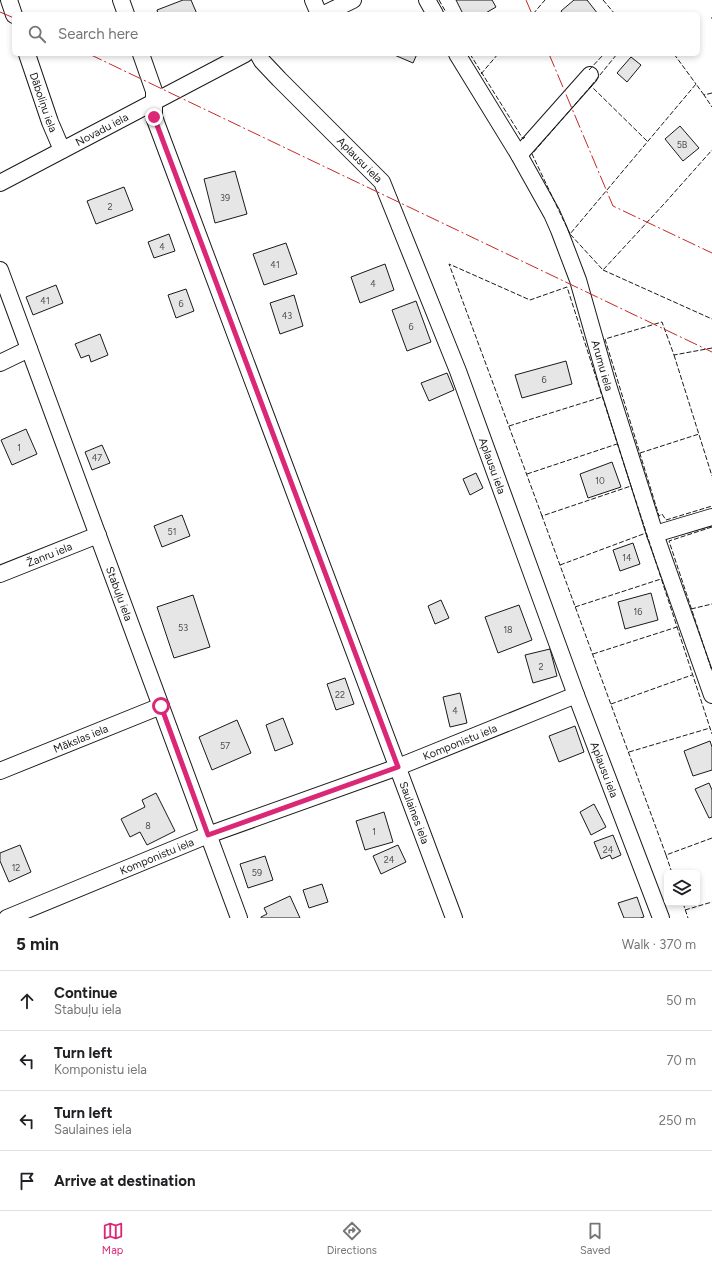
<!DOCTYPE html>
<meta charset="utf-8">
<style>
:root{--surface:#fff;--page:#f6f6f6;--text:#202124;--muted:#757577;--line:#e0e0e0;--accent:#db2777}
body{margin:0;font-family:Figtree,sans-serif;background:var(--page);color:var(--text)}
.controls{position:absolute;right:12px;bottom:12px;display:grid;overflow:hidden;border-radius:6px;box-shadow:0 2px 6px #0003}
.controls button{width:36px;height:36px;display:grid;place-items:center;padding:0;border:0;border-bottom:1px solid var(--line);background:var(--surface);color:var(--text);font:20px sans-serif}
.stop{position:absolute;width:12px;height:12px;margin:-9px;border:3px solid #db2777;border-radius:50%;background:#fff}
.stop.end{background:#db2777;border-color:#fff;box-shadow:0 1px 4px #0008}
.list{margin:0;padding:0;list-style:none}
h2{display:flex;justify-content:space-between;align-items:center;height:52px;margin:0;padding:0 16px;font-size:17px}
h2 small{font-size:13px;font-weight:400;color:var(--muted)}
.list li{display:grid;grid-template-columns:26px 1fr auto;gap:12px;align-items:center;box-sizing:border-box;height:60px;padding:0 16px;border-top:1px solid var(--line)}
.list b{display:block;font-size:15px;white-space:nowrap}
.list p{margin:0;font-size:13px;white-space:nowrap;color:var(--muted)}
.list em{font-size:13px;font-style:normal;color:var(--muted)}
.icon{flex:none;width:22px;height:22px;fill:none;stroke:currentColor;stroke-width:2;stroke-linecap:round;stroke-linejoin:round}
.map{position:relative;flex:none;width:712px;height:918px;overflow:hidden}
.search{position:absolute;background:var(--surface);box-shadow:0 2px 6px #0003;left:12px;right:12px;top:12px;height:44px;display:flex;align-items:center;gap:10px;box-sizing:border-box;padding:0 14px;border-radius:6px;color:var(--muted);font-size:15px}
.sheet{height:292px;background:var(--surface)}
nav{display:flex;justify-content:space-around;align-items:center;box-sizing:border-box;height:56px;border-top:1px solid var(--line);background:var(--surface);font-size:11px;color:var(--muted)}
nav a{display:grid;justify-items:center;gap:2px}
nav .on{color:var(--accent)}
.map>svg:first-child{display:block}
</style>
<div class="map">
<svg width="712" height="918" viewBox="0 0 712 918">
<rect width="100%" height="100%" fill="#fff"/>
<!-- building -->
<path fill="#e6e6e6" stroke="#1a1a1a" d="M183,0H191L197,14H158L157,10Z
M456,0H492L496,7L484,14H463Z
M574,0H587L598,14H563L561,11Z
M392,54H417L413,63Z
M631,57L641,65L627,82L617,73Z
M680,126L699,148L683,161L665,139Z
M235,171L247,214L215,223L204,179Z
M124,187L133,210L96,224L87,201Z
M169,234L175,251L154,258L148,242Z
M286,243L297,274L264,285L253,254Z
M385,264L394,290L360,303L351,277Z
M56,285L63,303L33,315L26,297Z
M186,289L194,311L176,318L168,295Z
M294,295L303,326L280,334L270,303Z
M416,301L431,342L407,351L392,310Z
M100,334L108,355L91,362L89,355L81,358L75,344Z
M566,361L572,384L522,398L515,375Z
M447,373L454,390L429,401L421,383Z
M26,429L37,454L12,465L1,440Z
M102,445L110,463L92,470L85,452Z
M612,462L621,487L588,498L580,474Z
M476,473L483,488L470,495L463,479Z
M182,515L190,536L162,547L154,526Z
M633,543L640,564L620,571L613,550Z
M651,593L658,620L625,629L618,602Z
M193,595L210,647L174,658L157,607Z
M441,600L449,618L435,624L428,606Z
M519,605L532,640L498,653L485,617Z
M550,649L557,676L533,683L525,655Z
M345,678L354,704L336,710L327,684Z
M460,693L467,723L450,727L443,697Z
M283,718L293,744L275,751L266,725Z
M237,720L251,753L212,770L199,737Z
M575,726L584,752L559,762L549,736Z
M710,741L712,747V770L693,776L684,751Z
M709,783L712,790V817L709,818L695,789Z
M156,793L175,831L147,845L140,832L130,837L121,819L145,807L142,800Z
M594,804L606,827L591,835L580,812Z
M384,812L393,842L365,850L356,821Z
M613,835L621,855L612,859L610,855L601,859L594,842Z
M20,845L31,872L9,882L0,861V853Z
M398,845L406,862L381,874L373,856Z
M265,856L273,880L248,888L240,864Z
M322,884L328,902L309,908L303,890Z
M290,896L300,918H261V917L267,914L264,908Z
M637,897L644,917L640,918H624L618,903Z"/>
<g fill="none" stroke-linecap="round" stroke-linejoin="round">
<defs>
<g id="street">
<path d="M9,0L14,15"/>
<path d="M121,0L126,14"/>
<path d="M313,0L319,14"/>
<path d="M427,0L435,14"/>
<path d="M324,14L353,0"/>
<path id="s1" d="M27,54L50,122L62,150"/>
<path id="s2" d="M141,54L154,91V117L454,918"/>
<path id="s3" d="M258,54L262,61L279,79L382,182L458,371L576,695L661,918"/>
<path id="s4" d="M457,54L519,155L552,214L559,230L578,280L607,382L655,534L712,695"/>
<path d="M519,155L590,75"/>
<path id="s5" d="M0,183L245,54"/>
<path id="s6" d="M0,270L239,918"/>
<path d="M0,363L29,349"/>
<path d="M655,534L712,517"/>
<path id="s7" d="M0,574L98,535"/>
<path id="s8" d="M0,771L161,706"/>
<path id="s9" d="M7,918L208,835L398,767L576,695"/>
</g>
</defs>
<!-- street casing -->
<use href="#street" stroke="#1a1a1a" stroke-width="18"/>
<!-- street -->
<use href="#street" stroke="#fff" stroke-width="16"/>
<!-- fence -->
<path stroke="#1a1a1a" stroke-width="1" stroke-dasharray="5 2" stroke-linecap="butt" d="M439,0L447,14
M603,0L615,14
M533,14L545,0
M712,17V19
M470,54L523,139L526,136
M674,54L696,84
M589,70L604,54
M481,74L498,54
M591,86L617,54
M712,93L704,95L712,107
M704,95L696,84L570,234L603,270L664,204L712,150
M570,234L532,154L591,86L648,142
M603,270L712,319
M712,348L674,355L662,322L605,339L659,516L662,514L666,520L712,506
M674,355L712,476
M509,426L602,397
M640,453L699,434
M527,474L617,444
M542,516L449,264L530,300L567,287L631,486
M712,527L669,541L712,671
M560,565L646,533
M575,607L661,579
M691,609L712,604
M593,654L677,627
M611,704L692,675
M629,752L710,728
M666,855L542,516L631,486L712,734
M672,873L666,855L712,838
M683,903L688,918
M685,910L712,902"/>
<!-- power -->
<path stroke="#c62828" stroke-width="1" stroke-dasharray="14 3 2 3" stroke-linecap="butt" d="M526,0L532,14
M0,12L14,18
M89,54L712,352
M549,54L613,206L712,253"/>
</g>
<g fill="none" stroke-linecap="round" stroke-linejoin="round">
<!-- route -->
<path stroke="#db2777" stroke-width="5" d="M154,117L398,767L208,835L161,706"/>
</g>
<g text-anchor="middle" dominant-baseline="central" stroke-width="3" stroke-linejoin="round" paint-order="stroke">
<!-- number labels -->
<g font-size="9" fill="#4d4d4d">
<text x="682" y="144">5B</text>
<text x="225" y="197">39</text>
<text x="110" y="206">2</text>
<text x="162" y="246">4</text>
<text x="275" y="264">41</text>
<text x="373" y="283">4</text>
<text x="45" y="300">41</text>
<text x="181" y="303">6</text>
<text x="287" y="315">43</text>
<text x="411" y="326">6</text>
<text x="544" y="379">6</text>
<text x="19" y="447">1</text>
<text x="97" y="457">47</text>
<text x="600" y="480">10</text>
<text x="172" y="531">51</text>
<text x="627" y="557">14</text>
<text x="638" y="611">16</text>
<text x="183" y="627">53</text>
<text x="508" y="629">18</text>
<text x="541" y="666">2</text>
<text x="340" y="694">22</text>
<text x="455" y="710">4</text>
<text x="225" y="745">57</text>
<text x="148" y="825">8</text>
<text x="374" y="831">1</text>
<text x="608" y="849">24</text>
<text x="389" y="859">24</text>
<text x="16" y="867">12</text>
<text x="257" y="872">59</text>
</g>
<!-- street labels -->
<g font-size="11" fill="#1a1a1a" stroke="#fff">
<text stroke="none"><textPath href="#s1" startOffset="51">Dāboliņu iela</textPath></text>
<text stroke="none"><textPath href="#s5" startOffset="115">Novadu iela</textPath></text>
<text stroke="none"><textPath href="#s3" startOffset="147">Aplausu iela</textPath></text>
<text stroke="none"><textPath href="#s4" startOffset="346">Arumu iela</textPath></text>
<text stroke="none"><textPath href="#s3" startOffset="483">Aplausu iela</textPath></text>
<text stroke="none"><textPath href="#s7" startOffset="53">Žanru iela</textPath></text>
<text stroke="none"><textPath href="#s6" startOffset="345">Stabuļu iela</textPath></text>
<text stroke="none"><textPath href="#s8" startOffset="87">Mākslas iela</textPath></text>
<text stroke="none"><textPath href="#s9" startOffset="486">Komponistu iela</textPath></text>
<text stroke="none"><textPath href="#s3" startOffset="807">Aplausu iela</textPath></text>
<text stroke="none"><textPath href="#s2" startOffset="808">Saulaines iela</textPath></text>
<text stroke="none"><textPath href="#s9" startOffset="162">Komponistu iela</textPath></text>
</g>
</g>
</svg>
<div class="controls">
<button><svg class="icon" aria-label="layers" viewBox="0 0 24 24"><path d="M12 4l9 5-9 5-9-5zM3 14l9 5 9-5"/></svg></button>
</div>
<div class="stop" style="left:161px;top:706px"></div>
<div class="stop end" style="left:154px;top:117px"></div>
<div class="search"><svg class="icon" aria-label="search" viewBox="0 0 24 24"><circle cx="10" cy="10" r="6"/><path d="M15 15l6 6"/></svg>Search here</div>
</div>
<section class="sheet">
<h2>5 min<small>Walk · 370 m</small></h2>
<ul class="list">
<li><svg class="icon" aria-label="ahead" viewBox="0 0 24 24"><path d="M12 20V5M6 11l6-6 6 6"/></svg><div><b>Continue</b><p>Stabuļu iela</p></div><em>50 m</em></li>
<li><svg class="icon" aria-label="left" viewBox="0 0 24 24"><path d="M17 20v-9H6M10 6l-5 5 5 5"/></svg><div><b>Turn left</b><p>Komponistu iela</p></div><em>70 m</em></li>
<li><svg class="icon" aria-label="left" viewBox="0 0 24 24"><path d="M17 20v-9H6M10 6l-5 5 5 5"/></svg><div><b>Turn left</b><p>Saulaines iela</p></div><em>250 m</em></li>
<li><svg class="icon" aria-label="arrive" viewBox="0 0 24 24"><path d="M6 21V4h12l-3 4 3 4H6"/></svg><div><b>Arrive at destination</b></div></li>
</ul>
</section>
<nav>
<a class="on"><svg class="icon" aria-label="map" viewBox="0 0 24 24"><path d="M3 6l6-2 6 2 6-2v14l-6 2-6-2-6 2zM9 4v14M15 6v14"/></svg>Map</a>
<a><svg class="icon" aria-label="directions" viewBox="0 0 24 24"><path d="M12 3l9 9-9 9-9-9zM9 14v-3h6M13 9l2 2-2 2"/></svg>Directions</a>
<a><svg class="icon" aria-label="saved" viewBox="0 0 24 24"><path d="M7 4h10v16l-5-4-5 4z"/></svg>Saved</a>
</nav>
